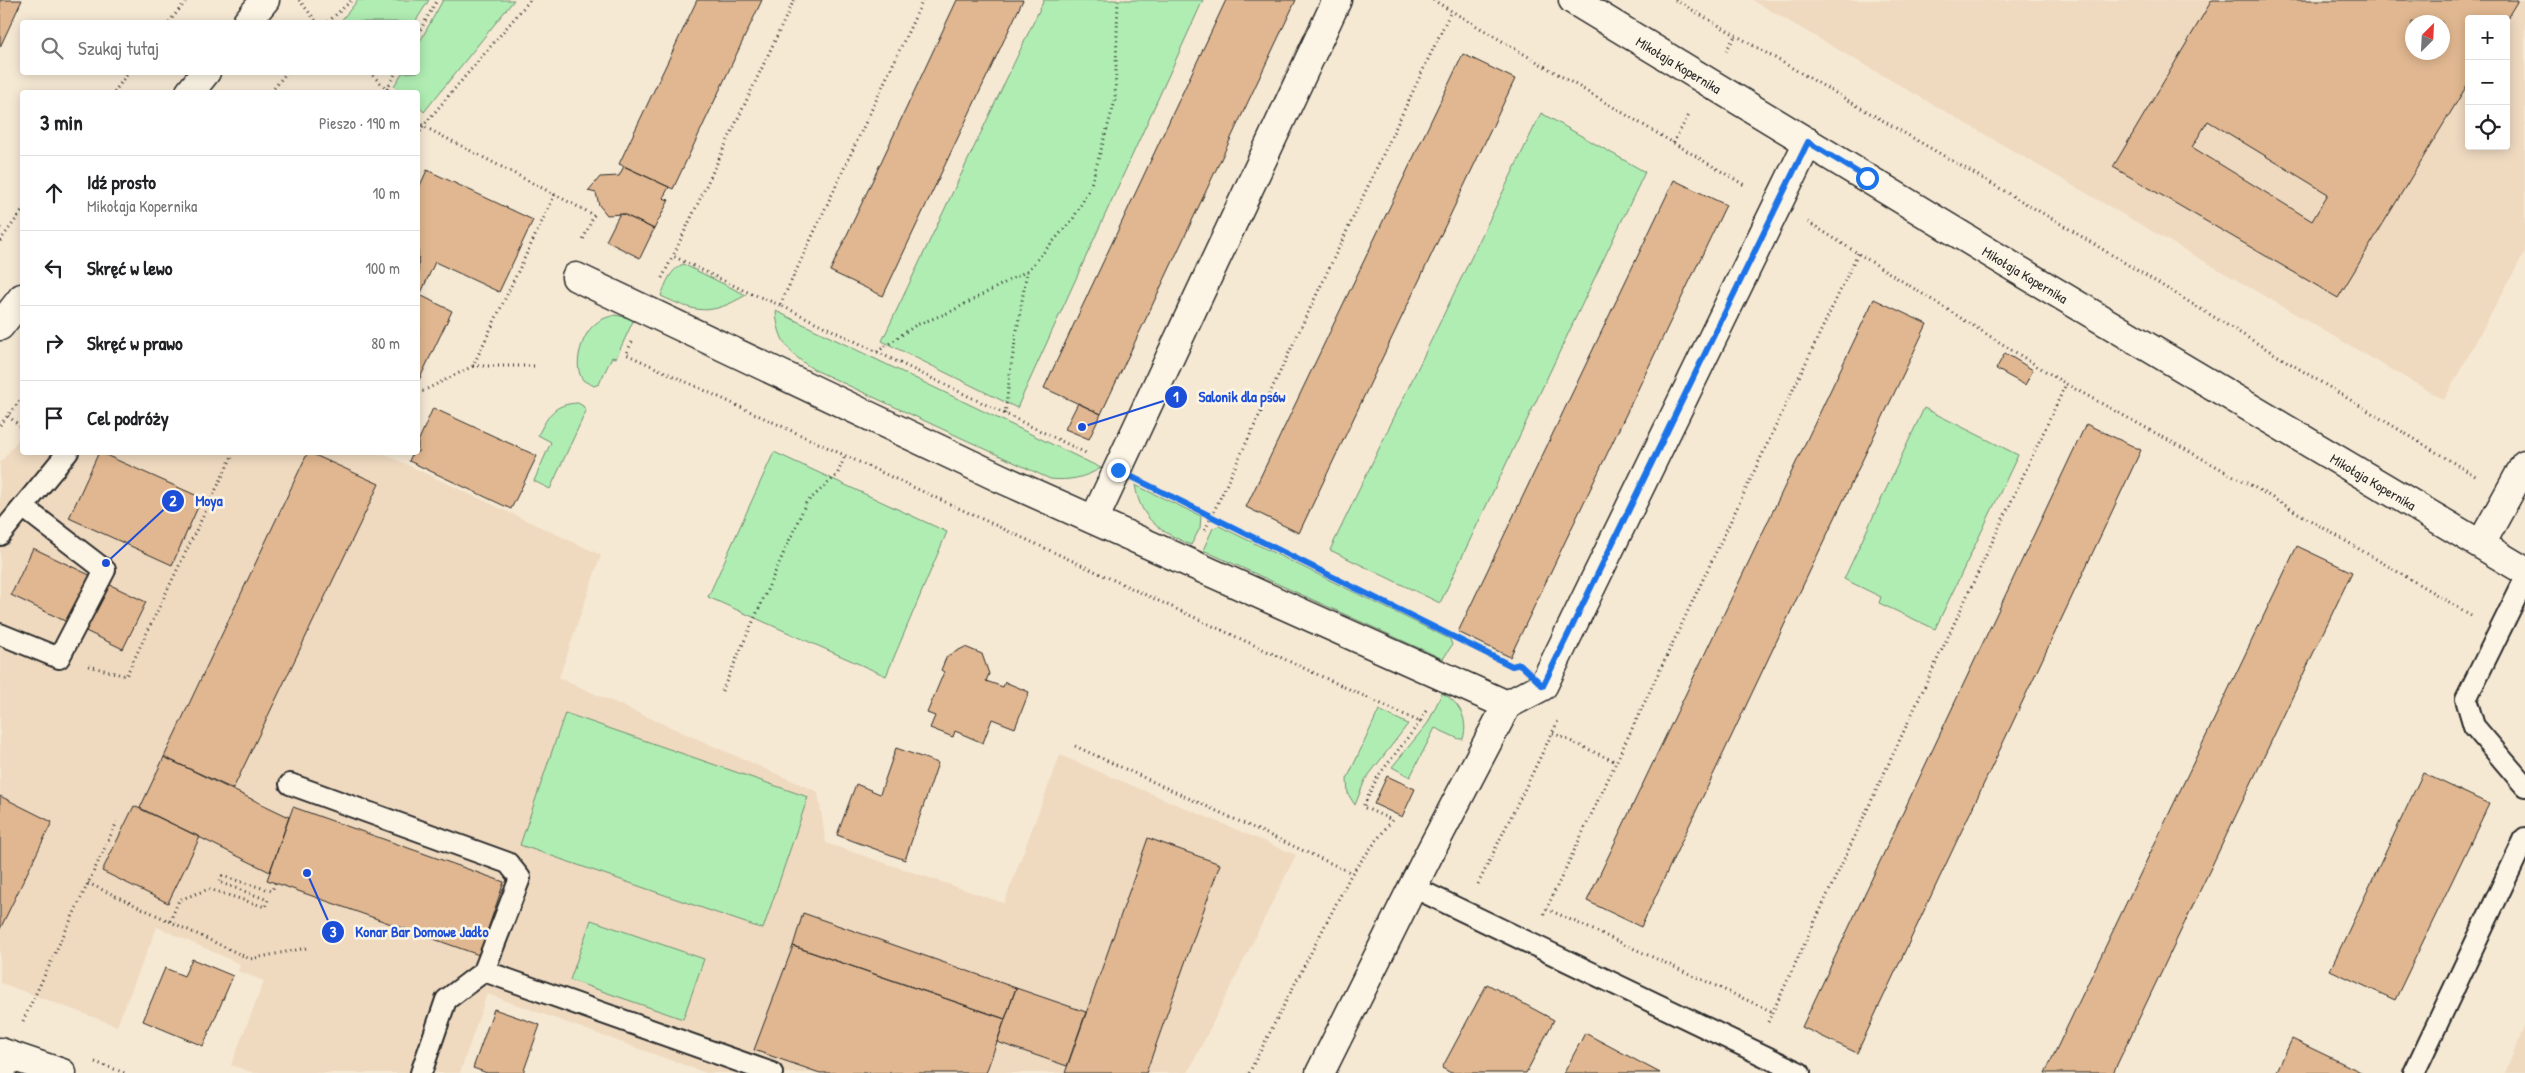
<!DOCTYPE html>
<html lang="pl">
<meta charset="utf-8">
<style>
:root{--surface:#fff;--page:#f2f2f2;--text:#202124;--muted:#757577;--line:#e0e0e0}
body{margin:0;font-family:"Patrick Hand",sans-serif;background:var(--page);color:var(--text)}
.controls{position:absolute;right:15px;top:15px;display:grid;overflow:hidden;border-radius:5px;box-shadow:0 2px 12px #0003}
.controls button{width:45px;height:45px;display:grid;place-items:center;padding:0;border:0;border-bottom:1px solid var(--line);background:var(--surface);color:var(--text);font:25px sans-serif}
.compass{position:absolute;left:2405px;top:15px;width:45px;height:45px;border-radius:50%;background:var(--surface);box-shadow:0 2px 12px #0003;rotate:24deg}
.stop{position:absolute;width:15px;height:15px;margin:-11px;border:4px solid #1a73e8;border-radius:50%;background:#fff}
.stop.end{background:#1a73e8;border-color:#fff;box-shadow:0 1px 5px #0008}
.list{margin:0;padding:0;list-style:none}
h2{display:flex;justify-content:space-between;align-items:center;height:65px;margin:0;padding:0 20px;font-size:21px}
h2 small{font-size:16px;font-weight:400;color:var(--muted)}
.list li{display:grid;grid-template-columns:32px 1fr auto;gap:15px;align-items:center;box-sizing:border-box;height:75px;padding:0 20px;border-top:1px solid var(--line)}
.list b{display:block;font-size:19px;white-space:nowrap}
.list p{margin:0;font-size:16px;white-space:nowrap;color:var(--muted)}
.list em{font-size:16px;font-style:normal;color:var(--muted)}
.icon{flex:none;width:28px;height:28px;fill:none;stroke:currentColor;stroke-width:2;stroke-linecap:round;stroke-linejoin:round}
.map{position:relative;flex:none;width:2525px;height:1073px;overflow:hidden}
.search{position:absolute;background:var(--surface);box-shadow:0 2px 12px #0003;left:20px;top:20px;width:400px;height:55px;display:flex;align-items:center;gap:12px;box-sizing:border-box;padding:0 18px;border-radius:5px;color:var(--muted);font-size:19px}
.panel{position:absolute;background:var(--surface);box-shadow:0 2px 12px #0003;left:20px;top:90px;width:400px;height:365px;border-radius:5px}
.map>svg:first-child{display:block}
</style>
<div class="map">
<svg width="2525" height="1073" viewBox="0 0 2525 1073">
<rect width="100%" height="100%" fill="#f6e9d4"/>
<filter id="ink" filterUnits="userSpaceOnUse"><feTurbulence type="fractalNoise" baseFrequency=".02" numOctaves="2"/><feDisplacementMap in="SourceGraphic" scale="10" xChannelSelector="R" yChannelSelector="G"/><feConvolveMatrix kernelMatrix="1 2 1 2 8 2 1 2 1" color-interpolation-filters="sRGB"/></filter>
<g filter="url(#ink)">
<!-- built -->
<path fill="#efdac0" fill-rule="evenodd" d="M1752,0H2525V252L2444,400ZM2469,19H2506V146H2469ZM2412,22H2442V52H2412Z
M22,435V452L382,453L601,555L559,678L818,792L826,843L1004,903L1060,755L1296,855L1188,1073H706L487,994L460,1073H254L231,1065L264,981L238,971L240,964L157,927L117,1026L1,983L0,985V463Z
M2525,1025V1073H2505Z"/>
<!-- green -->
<path fill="#b0edb3" stroke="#6e8c6f" d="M358,0H429L415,22H340Z
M443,0H514L424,112L418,106V92H402L394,86L402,73L418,72V45Z
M1044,0H1203L1017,408L882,341Z
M1541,113L1645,172L1440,603L1330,550Z
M683,264L746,295C710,316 697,313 661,296C666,283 670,270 683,264Z
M776,311L1101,468C1084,478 1069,481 1050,479L813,369C788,353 778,340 776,311Z
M615,315L634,319L616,358L612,357L599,384L594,386C591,384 585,382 583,380C572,366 582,335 594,325C600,319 608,317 615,315Z
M578,403L583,406L586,411L550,489L534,481L551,442L538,435C549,415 553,404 578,403Z
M1924,408L2018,455L1935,629L1879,603L1881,597L1844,579Z
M774,452L947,532L886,676L708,597Z
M1135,485L1201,516L1200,528L1191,545C1160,531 1141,521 1135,485Z
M1219,526L1450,639L1452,645L1443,659L1203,550L1213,528Z
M1442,693C1459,702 1469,719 1463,739H1459L1435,728L1410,777L1392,767L1428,723Z
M1379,710L1408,724L1365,780L1355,805L1348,794L1347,779Z
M565,713L808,797L763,929L520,845Z
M591,920L704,959L683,1019L570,980Z"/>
<!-- building -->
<path fill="#e0b790" stroke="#2b2b2b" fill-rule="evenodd" d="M0,0H22L0,47Z
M697,0H762L673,189L619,164Z
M957,0H1023L883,296L830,271Z
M1226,0H1296L1101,414L1044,388Z
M2212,0H2518L2506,20L2469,19V82L2338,298L2113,167ZM2412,22H2442V52H2412ZM2208,121L2328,194L2312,221L2192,147Z
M1463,54L1515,79L1299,533L1246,507Z
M624,166L669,187L663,198L669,200L654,229L623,214L607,215L599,205L596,193L588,191L600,177L619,176Z
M427,170L533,220L499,292L435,262L420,295L452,311L419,380L418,190Z
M1674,180L1726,205L1510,657L1458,632Z
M623,214L654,229L640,258L606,241L619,215Z
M1874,299L1927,324L1641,927L1587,901Z
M2005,353L2033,370L2025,385L1996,369Z
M1078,403L1101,414L1089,439L1065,429Z
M433,408L537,456L511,509L409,461L413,452H418V442Z
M2086,424L2141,450L1857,1053L1802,1027Z
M99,452L202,498L172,565L69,518Z
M308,452L379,484L233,789L164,757Z
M2297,546L2352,572L2113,1073H2045Z
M33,548L146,602L123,649L11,595Z
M965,647L982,654L989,674L986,681L1003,687L1005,682L1029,692L1015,728L992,719L983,743L955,731L953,737L930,728L935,716L927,713L944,672L941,670L947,656Z
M896,748L938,763L905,860L837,835L856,784L880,794Z
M164,757L289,817L270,872L140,808Z
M2423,773L2489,804L2395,1000L2330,970Z
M1387,776L1415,789L1402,817L1374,804Z
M0,796L52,822L0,929Z
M134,806L200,837L168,903L102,871Z
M293,807L504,882L479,955L267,880Z
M1148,838L1220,864L1146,1073H1065Z
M803,913L1016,988L1005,1019L793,946Z
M793,946L1005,1019L986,1073H820L754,1050Z
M192,959L233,976L203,1046L143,1021L165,968L184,976Z
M1487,984L1554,1020L1526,1073H1451L1442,1068Z
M1016,988L1086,1012L1067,1066L997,1042Z
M494,1009L540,1025L523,1073H487L473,1068Z
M1585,1033L1660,1073H1564Z
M2292,1039L2363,1073H2276Z"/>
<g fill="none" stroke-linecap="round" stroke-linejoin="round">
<defs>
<path id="service" d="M0,535L68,452
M2525,579L2466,699L2474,726L2525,786
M0,634L59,658L105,570L23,507
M290,784L508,863L520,878L484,971
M1413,887L1800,1073
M5,1073L12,1056
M421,1073L446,1000L484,971L772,1073
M2414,1073L2525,838"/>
<path id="minor" d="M576,277L1000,478L1507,705
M1094,520L1337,0
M2481,544L2525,464
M0,1052L62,1073
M1320,1073L1428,856L1507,705L1543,686L1808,142"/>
<g id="tertiary">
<path id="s1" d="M1573,0L2015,268L2525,571"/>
<path d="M247,22L265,0"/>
<path d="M190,92L206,72"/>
<path d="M0,326L22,298"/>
</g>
</defs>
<!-- service casing -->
<use href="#service" stroke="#2b2b2b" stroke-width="24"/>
<!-- minor casing -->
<use href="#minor" stroke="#2b2b2b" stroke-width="31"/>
<!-- tertiary casing -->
<use href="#tertiary" stroke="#2b2b2b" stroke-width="31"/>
<!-- path -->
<path stroke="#2b2b2b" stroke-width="3" stroke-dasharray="1 4" stroke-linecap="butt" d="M299,0L317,22
M923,0L780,305L1086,453
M1433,0L1746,186
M1675,0L2056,221L2477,477
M169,22L187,0
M328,22L352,0
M418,34L437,0
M1726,51L1735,36
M369,72L390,92
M387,89L396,72
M114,92L129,72
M271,92L287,72
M418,121L423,126L594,215L582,242
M418,136L423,126L530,0
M1673,143L1690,113
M1808,222L2066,384L2254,487L2471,615
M0,228L4,230
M0,241L22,211
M1027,271L1073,219L1090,188L1115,101L1118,0
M662,278L673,256
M780,305L745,291L673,256L794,0
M632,342L626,354L1420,722L1427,709
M877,352L916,325L950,312L1027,271L1011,366L1005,414
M473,366H534
M418,389L423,391L473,366L555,194
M8,416L22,428
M0,425L22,398
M1149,485L1503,662
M1205,530L1451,11
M89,666L126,676L234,452
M722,691L806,503L837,475L845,456
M1553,733L1616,762
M1075,746L1352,873
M88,883L250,959L306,948
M1478,884L1559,719
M1547,909L1773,1012
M1544,914L1858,253
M170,921L179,900L209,889L265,907L268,900L219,882L222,876L272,891L275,883
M23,1021L117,822
M1768,1022L2066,384
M95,1062L125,1073
M1249,1073L1352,873L1392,820L1363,807L1378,776L1420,722"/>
<!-- service -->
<use href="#service" stroke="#fcf5e5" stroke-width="20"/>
<!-- minor -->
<use href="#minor" stroke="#fcf5e5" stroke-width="28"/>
<!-- tertiary -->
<use href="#tertiary" stroke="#fcf5e5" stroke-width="28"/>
</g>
</g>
<g fill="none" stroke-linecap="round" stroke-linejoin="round" filter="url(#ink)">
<!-- route -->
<path stroke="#1a73e8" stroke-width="6" d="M1118,470L1512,666L1520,664L1543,686L1808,142L1867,178"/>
</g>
<g text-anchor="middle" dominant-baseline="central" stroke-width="5" stroke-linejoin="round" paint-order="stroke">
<!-- street labels -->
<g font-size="14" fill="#2b2b2b" stroke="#fcf5e5">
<text stroke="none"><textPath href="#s1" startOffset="124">Mikołaja Kopernika</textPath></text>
<text stroke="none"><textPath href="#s1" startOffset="529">Mikołaja Kopernika</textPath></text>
<text stroke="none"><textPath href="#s1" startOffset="934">Mikołaja Kopernika</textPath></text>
</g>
</g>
<!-- callouts -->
<path fill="none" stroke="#1d4ed8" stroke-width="2" d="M1082 427L1176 397M106 563L173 501M307 873L333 932"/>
<g fill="#1d4ed8" stroke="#fcf5e5" stroke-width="2">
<circle cx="1082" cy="427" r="5"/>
<circle cx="106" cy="563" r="5"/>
<circle cx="307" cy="873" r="5"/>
<circle cx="1176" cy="397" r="12"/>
<circle cx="173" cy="501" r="12"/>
<circle cx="333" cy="932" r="12"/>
</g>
<g font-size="15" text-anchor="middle" font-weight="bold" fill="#fff">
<text x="1176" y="402">1</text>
<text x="173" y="506">2</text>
<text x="333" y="937">3</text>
</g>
<g font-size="15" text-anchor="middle" font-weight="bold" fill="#1d4ed8" stroke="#fcf5e5" stroke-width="5" stroke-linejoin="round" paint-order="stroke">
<text x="1242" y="402">Salonik dla psów</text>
<text x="209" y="506">Moya</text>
<text x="422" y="937">Konar Bar Domowe Jadło</text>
</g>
</svg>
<div class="controls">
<button>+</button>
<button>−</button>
<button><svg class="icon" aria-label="locate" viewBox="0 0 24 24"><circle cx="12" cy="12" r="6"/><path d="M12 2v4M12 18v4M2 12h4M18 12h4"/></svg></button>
</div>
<svg class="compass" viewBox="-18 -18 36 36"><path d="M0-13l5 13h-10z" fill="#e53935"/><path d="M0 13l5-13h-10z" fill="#757577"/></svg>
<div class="stop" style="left:1867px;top:178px"></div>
<div class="stop end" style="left:1118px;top:470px"></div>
<div class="search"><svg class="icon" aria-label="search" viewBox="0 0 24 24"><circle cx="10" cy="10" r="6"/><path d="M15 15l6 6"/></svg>Szukaj tutaj</div>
<section class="panel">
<h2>3 min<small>Pieszo · 190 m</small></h2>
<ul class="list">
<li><svg class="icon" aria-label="ahead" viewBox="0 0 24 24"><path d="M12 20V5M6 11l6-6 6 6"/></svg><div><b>Idź prosto</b><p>Mikołaja Kopernika</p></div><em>10 m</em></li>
<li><svg class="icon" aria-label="left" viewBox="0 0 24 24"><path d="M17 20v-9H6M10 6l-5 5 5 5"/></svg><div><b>Skręć w lewo</b></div><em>100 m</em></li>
<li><svg class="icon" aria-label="right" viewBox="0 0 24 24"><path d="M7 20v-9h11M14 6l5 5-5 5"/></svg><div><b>Skręć w prawo</b></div><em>80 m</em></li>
<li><svg class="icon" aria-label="arrive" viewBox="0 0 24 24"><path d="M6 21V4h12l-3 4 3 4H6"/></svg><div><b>Cel podróży</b></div></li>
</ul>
</section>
</div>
